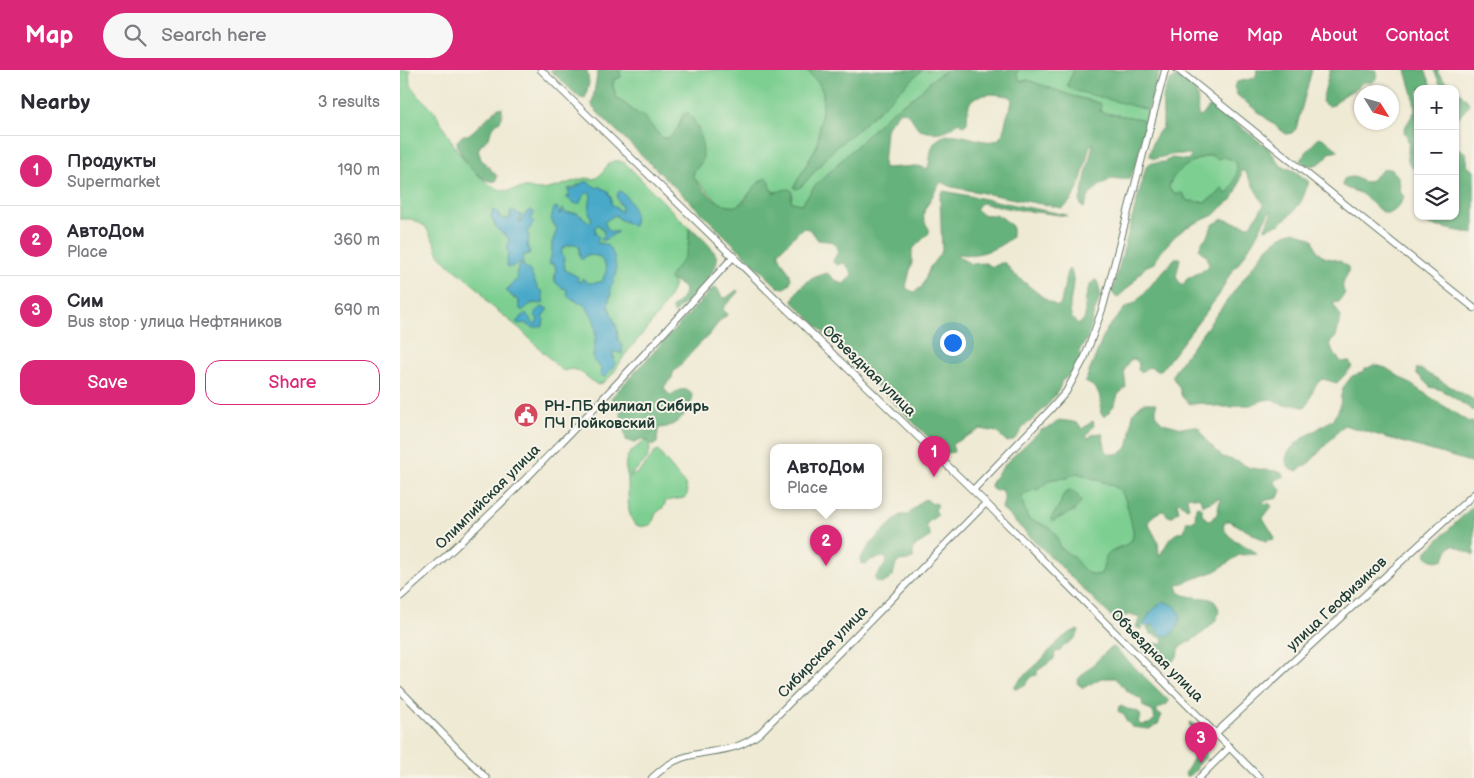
<!DOCTYPE html>
<meta charset="utf-8">
<style>
:root{--surface:#fff;--page:#f7f7f7;--text:#2b2b33;--muted:#7c7c81;--line:#e1e1e2;--accent:#db2777}
body{margin:0;font-family:"Balsamiq Sans",sans-serif;background:var(--page);color:var(--text)}
.controls{position:absolute;right:15px;top:15px;display:grid;overflow:hidden;border-radius:10px;box-shadow:0 1px 4px #0004}
.controls button{width:45px;height:45px;display:grid;place-items:center;padding:0;border:0;border-bottom:1px solid var(--line);background:var(--surface);color:var(--text);font:25px sans-serif}
.compass{position:absolute;left:954px;top:15px;width:45px;height:45px;border-radius:50%;background:var(--surface);box-shadow:0 1px 4px #0004;rotate:127deg}
.you{position:absolute;left:552px;top:272px;width:18px;height:18px;margin:-12px;border:4px solid #fff;border-radius:50%;background:#1a73e8;box-shadow:0 0 0 8px #1a73e833}
.badge{display:grid;place-items:center;width:32px;height:32px;border-radius:50%;background:var(--accent);color:#fff;font-size:16px;font-weight:700}
.pin{position:absolute;translate:-50% -41px;filter:drop-shadow(0 1px 2px #0008)}
.pin::after{content:'';position:absolute;top:26px;width:18px;height:15px;background:inherit;clip-path:polygon(0 0,100% 0,50% 100%)}
.popup{position:absolute;left:370px;top:374px;width:112px;height:65px;box-sizing:border-box;display:grid;place-content:center;border-radius:10px;background:var(--surface);filter:drop-shadow(0 1px 4px #0005);font-size:16px;white-space:nowrap;color:var(--muted)}
.popup b{font-size:19px;color:var(--text)}
.popup::after{content:'';position:absolute;left:50%;top:100%;margin-left:-10px;border:10px solid transparent;border-top-color:var(--surface)}
.list{margin:0;padding:0;list-style:none}
h2{display:flex;justify-content:space-between;align-items:center;height:65px;margin:0;padding:0 20px;font-size:21px}
h2 small{font-size:16px;font-weight:400;color:var(--muted)}
.list li{display:grid;grid-template-columns:32px 1fr auto;gap:15px;align-items:center;box-sizing:border-box;height:70px;padding:0 20px;border-top:1px solid var(--line)}
.list b{display:block;font-size:19px;white-space:nowrap}
.list p{margin:0;font-size:16px;white-space:nowrap;color:var(--muted)}
.list em{font-size:16px;font-style:normal;color:var(--muted)}
.actions{display:flex;gap:10px;padding:15px 20px}
.actions a{flex:1;padding:11px 0;border:1px solid var(--accent);border-radius:15px;text-align:center;font-size:18px;color:var(--accent)}
.actions .main{background:var(--accent);color:#fff}
.icon{flex:none;width:28px;height:28px;fill:none;stroke:currentColor;stroke-width:2;stroke-linecap:round;stroke-linejoin:round}
.map{position:relative;flex:none;width:1074px;height:708px;overflow:hidden}
header{display:flex;align-items:center;gap:30px;box-sizing:border-box;height:70px;padding:0 25px;background:var(--accent);color:#fff}
header strong{font-size:24px}
nav{display:flex;gap:28px;margin-inline-start:auto;font-size:18px}
.search{width:350px;height:45px;background:var(--page);display:flex;align-items:center;gap:12px;box-sizing:border-box;padding:0 18px;border-radius:28px;color:var(--muted);font-size:19px}
main{display:flex}
aside{flex:1;background:var(--surface)}
.map>svg:first-child{display:block}
</style>
<header>
<strong>Map</strong>
<div class="search"><svg class="icon" aria-label="search" viewBox="0 0 24 24"><circle cx="10" cy="10" r="6"/><path d="M15 15l6 6"/></svg>Search here</div>
<nav><a>Home</a><a>Map</a><a>About</a><a>Contact</a></nav>
</header>
<main>
<aside>
<h2>Nearby<small>3 results</small></h2>
<ul class="list">
<li><span class="badge">1</span><div><b>Продукты</b><p>Supermarket</p></div><em>190 m</em></li>
<li><span class="badge">2</span><div><b>АвтоДом</b><p>Place</p></div><em>360 m</em></li>
<li><span class="badge">3</span><div><b>Сим</b><p>Bus stop · улица Нефтяников</p></div><em>690 m</em></li>
</ul>
<div class="actions"><a class="main">Save</a><a>Share</a></div>
</aside>
<div class="map">
<svg width="1074" height="708" viewBox="0 0 1074 708">
<rect width="100%" height="100%" fill="#f7f3e8"/>
<filter id="ink" filterUnits="userSpaceOnUse"><feTurbulence type="fractalNoise" baseFrequency=".02" numOctaves="2"/><feDisplacementMap in="SourceGraphic" scale="10" xChannelSelector="R" yChannelSelector="G"/><feConvolveMatrix kernelMatrix="1 2 1 2 8 2 1 2 1" color-interpolation-filters="sRGB"/></filter>
<filter id="wash" filterUnits="userSpaceOnUse"><feTurbulence type="fractalNoise" baseFrequency=".0096" numOctaves="4" result="noise"/><feDisplacementMap in="SourceGraphic" scale="20" xChannelSelector="R" yChannelSelector="G"/><feGaussianBlur stdDeviation="1.12" result="paint"/><feColorMatrix in="noise" values="0 0 0 0 0 0 0 0 0 0 0 0 0 0 0 0 0 1.4 0 .05"/><feComposite in="paint" operator="in"/></filter>
<g filter="url(#wash)">
<rect width="100%" height="100%" fill="#efead4"/>
<!-- green -->
<path fill="#7dcf91" stroke="#4e8662" fill-rule="evenodd" d="M0,0H10C5,24 31,31 40,50C50,72 76,112 101,120C110,123 118,117 127,118C131,118 134,120 138,120C155,120 169,111 186,108C188,108 191,109 193,109C204,107 205,91 216,91C223,90 228,96 232,100L289,158C290,184 284,189 269,209L273,211L274,215C265,241 245,260 228,281C218,293 214,309 198,315C186,308 179,295 164,301L159,298L119,258L89,234L80,220L47,193L39,184L34,172L25,156L11,149H0ZM188,112L194,117L207,120L211,128V134L221,142L222,137L218,133L220,121C230,127 231,135 233,145L226,152L221,150L215,145L204,152L209,161L216,163L207,167L198,154L195,157L196,173H202L214,186L215,191L213,209L210,217L211,223L208,235L217,258L218,270L222,276V283L212,281L215,289L200,303L201,299L197,293L194,292L193,288C195,268 201,249 183,234C179,231 174,231 169,228L167,222L168,219L154,210L156,200L154,193L151,195L152,173L157,159L152,152L156,138L160,145L162,138L166,143H177L189,152L192,151L189,141L191,125L189,121L174,133L167,128L170,127L168,119C176,118 179,112 188,112ZM111,140L121,145L119,154L127,142L134,144L130,150L134,152L127,162L129,165L127,175L129,184L123,186L122,190L124,197L130,202L144,231L141,234L134,233L120,239L119,231L112,227L107,219L118,208L117,200L121,193H118L112,197L107,188L110,183L107,181L109,168L97,159L91,146L101,145L98,146L101,148L109,149Z
M219,0H407L419,13L423,23V33L417,76L395,115L402,116L435,78L456,61L522,0H547L534,8L514,27L491,42L415,116L402,134L392,133L391,129L393,124L372,121L363,109C352,117 347,130 335,137L321,134L293,107C293,100 300,97 302,90C304,79 300,68 298,57L281,48C280,57 275,62 268,68H262L243,46L238,44L216,27L213,16L214,9L220,8L221,6Z
M618,0H674L667,15L669,17L748,40L745,52L742,49L705,43L700,41L694,31L672,26L628,10L620,11L616,5Z
M811,85L817,89L825,87L836,92C839,102 835,118 826,124L822,118L818,124L805,132L787,131L785,127L774,123L769,118C771,100 796,88 811,85Z
M175,174L179,176V184L199,186C208,199 209,197 202,212L191,214L177,211L178,207L165,200L164,188L161,181L165,176Z
M245,371L248,372C255,385 241,396 231,404L230,406L236,404L242,399L255,382L258,381L285,414L287,421V425L284,428L266,431L263,438L256,443L252,454C223,467 229,425 228,410C228,404 224,397 226,391C227,383 239,375 245,371Z
M676,403C683,404 687,407 694,409C724,419 723,419 731,450C732,456 735,463 732,469C728,477 718,475 712,481C705,487 705,497 701,504C687,508 681,496 673,488C669,484 664,481 660,477C656,457 647,456 628,449L623,434L622,429L623,425L630,421L637,420L652,409L667,408ZM671,420L675,441L660,446L653,451L651,448L660,435L663,425Z"/>
<!-- forest -->
<path fill="#66b27b" stroke="#427858" fill-rule="evenodd" d="M150,0H187L189,13L185,29L180,28Z
M198,0H219L221,5L220,8L214,9L213,16L216,27L238,44L243,46L262,68H268L278,58L283,44L288,43C297,50 306,81 302,91C299,97 293,99 293,107C303,120 328,149 345,130C352,121 355,112 367,108L370,111C370,130 379,119 389,119L392,121L391,129L392,132L402,134L415,116L491,42L514,27L534,8L547,0H618L617,5L620,11L628,10L672,26L699,33L701,34L700,41L705,43L742,49L745,52L744,58C740,75 738,95 729,109C723,110 717,108 712,109C705,111 693,120 689,126C687,130 686,134 684,138L681,136L680,131L693,74L690,75C685,93 680,129 662,138L552,117L542,112C537,116 536,120 533,125C526,139 518,143 529,159V163L512,180V192L506,217L509,220L514,222L522,217L530,197L542,181L540,128L541,123L544,121L667,145V146L613,139L581,133L576,139C582,148 590,143 598,146C603,147 608,153 612,156V167C597,180 577,187 558,184L557,186L571,194L585,193L593,197L601,193H605C609,197 611,202 615,205C624,211 650,235 658,236L661,233L667,202L669,199C682,210 658,245 679,254L685,248C685,237 684,217 695,210L697,211C705,230 695,234 692,250C690,261 688,270 680,279C679,282 680,285 680,288C678,296 668,308 661,311C662,322 639,344 630,352C629,352 624,356 624,356C619,363 617,371 607,372L597,362L581,359L552,374L554,382L548,383L525,364L393,232C395,216 414,206 427,203L435,210L443,214L451,207L452,203L445,193L436,195L434,193L433,191L438,182C434,168 429,172 418,170C413,164 411,156 401,159L379,182C379,195 401,207 385,218L378,217L193,38L192,34ZM593,24L609,26L612,28C612,37 608,42 606,50C605,55 604,61 602,65C591,84 556,53 537,70C528,78 532,91 527,99L519,96L486,98L483,96L486,60L488,55L500,41C511,41 513,54 520,60C537,65 546,63 559,52L564,56L567,53C568,30 569,26 593,24Z
M407,0H522L456,61L435,78L402,116L396,119L394,118L395,115L417,76L423,33V23L419,14Z
M674,0H760L748,40L673,20L667,15Z
M856,0H912L896,59L892,63L886,64L837,25L834,17L837,12L855,8L857,2Z
M930,0H976L977,5L976,9L972,12H963L954,20L942,26L934,35L929,36L924,34L922,31Z
M1006,0H1025L1033,19H1018V100C1002,97 1010,82 1008,70C1007,65 1004,64 1004,59L1015,41L1013,24Z
M1034,0H1038V3C1046,15 1061,20 1069,33L1068,37L1058,48L1055,46V19H1042Z
M775,7C782,9 796,18 797,26C799,33 796,40 799,47L802,46L810,36H813L868,78L881,96L895,101L909,112L901,132L892,143L880,154L865,159V157L871,146V141L869,142L854,170L842,189L830,204L819,225L762,299L758,301L749,297L741,302L738,300L739,294L736,290L733,289L729,291L724,301L726,317L718,325L715,334L705,347L701,344C700,327 702,319 685,312L706,260L725,238L736,232L775,188H780L776,207L782,216L787,209L807,198L809,195L807,186L799,180L802,172L809,164L812,155L823,149L848,156L851,155L864,135L846,103L842,100L838,117L832,130L824,135L816,144L787,157L775,166L764,178L754,193L745,197L731,215L718,227L714,225L712,223L746,97L750,93L764,92L772,88L787,90L791,88V85C779,82 766,86 754,89L749,86C752,74 754,66 763,57C764,41 758,19 775,7ZM811,85L817,89L825,87L836,92C839,102 834,114 829,122L826,124L822,118L818,124L805,132L787,131L782,123L777,124L771,121L769,118C771,101 796,88 811,85Z
M98,38H102C102,56 99,48 92,59C89,63 92,63 89,67C85,72 81,74 78,80L81,89L97,106L96,111C81,115 57,85 57,71L63,65H68L72,62Z
M919,67L924,69L938,80V81L929,83C924,94 908,101 900,90Z
M1059,79C1069,82 1066,89 1068,97L1074,101V164L1029,155L1025,146H1055V84Z
M984,99C995,97 1002,110 999,120L1004,127C1002,131 999,137 995,140C984,151 972,131 963,125C957,120 948,121 942,115L944,109C956,103 958,112 967,112C971,111 979,102 984,99Z
M289,158C295,160 302,168 307,173C311,178 317,184 317,190C317,204 285,232 275,243L273,242L271,240C276,232 285,230 285,219L279,214L269,209C271,203 275,200 278,196C288,184 290,174 289,158Z
M895,161L913,169L917,181L924,187L940,191L948,197C950,207 938,213 945,223L939,232L933,233L941,247L936,267L930,273L933,283L942,292L948,291L953,296L937,313L923,309C911,315 913,327 906,336L902,337L895,334L892,335H884L872,329L864,330L850,335H839L832,337H818L802,333L790,334L782,327L779,317L773,308V304L780,293L866,179C874,171 884,163 895,161Z
M314,217L317,218L322,227L326,228L337,220L338,222L324,237L323,240L327,243L326,246C318,251 314,260 307,267C295,278 284,291 273,303L272,308L264,317L267,323L271,325C280,318 287,317 293,326C290,342 276,358 259,358L258,361L257,373L252,376L248,371L241,369L233,373L226,370L220,340L212,332L211,328Z
M975,295L986,298L1067,351L1074,353V393L944,355L910,392L897,401L891,400C870,378 923,360 934,347C944,335 938,330 943,319C945,314 949,310 952,306L961,303L965,299Z
M1016,299H1020L1074,330V341L1042,320L1030,317L1017,304Z
M743,333H753L756,334V346L763,353L782,358L794,356L799,358L806,370L823,387L839,392L850,398L876,401L882,403L885,406L875,410V413L881,420L878,428L862,431L863,433L870,434L872,436L863,448L874,466V469L865,471L830,451H827L823,455C826,471 848,474 857,484L839,485L816,501L777,515L779,522C789,529 798,526 810,529C814,530 816,533 818,537C824,553 792,570 780,577L777,587L772,592L765,591L754,576V573L763,574L764,569L750,563L747,558L751,554L762,565C778,565 784,550 775,536L759,534L750,543L741,559L736,557L740,548C735,544 728,544 723,547L722,550L727,551L729,555L724,558L721,556L606,443L602,438C604,430 607,425 599,419L596,421L592,419L591,416L592,411L608,391L641,360L652,356L659,350C667,352 679,350 682,359L693,351L694,355L686,366L689,368L692,364L702,363L706,381L710,384C735,386 729,360 733,345C734,340 739,337 743,333ZM676,403C683,404 688,407 694,409C725,419 723,419 731,451C732,456 735,463 732,469C727,478 713,477 707,486C703,492 704,498 701,504C688,508 681,496 674,488C670,484 664,481 660,478C656,456 647,456 628,449L623,434L622,429L623,425L630,421L637,420L652,409L667,408ZM788,426L800,428L802,434L804,435L819,428L820,430L817,444L811,450H808L802,445V438L798,436L796,437L795,451H787L784,461C768,464 768,475 759,486L758,472L748,453C751,447 756,442 764,441L768,446L772,447L776,442L779,441L777,433L779,432L787,438L789,437L787,428Z
M671,420L676,423L681,431C676,443 663,445 653,451L651,450V448L660,435L663,425Z
M526,429L532,434L535,433L538,435L535,440L538,445L528,452L526,456L531,466L515,476L513,479V488L508,491C495,488 495,497 493,506C488,511 484,514 477,512L475,509C478,501 486,497 487,489L483,487L471,490L466,494L461,493L460,489L473,471L500,445H508L521,431Z
M1074,435V485L1053,475L1048,479L1044,489C1037,492 1032,491 1026,486V483L1028,480Z
M677,560L679,561C675,573 665,571 660,581L655,582L654,589L637,601V605L632,606L626,614L617,619L614,618C619,609 628,603 636,595C649,583 661,564 677,560Z
M714,577L769,631L767,634L757,639V643L762,645L758,654L749,659L732,657L726,651L725,646L718,641L719,636H721L727,639L737,641L741,646L738,652L741,655L749,654L755,649L753,642L743,636L742,630L727,621L715,608H701L683,618L677,613L679,608L709,579Z
M789,652C805,659 808,673 806,688L799,692L796,700L788,706H786L785,702C789,699 797,680 801,674L799,665L790,656Z"/>
<!-- water -->
<path fill="#4aa9c9" stroke="#34737e" fill-rule="evenodd" d="M184,112H188L197,118L199,116L203,119L207,120L211,128V134L221,142L222,137L217,128L218,122L220,121C231,128 238,144 233,156L221,150L215,145L204,152L209,161L218,162L202,171L201,168L204,166V161L198,154L195,157V163L199,167L197,173C199,174 202,173 204,174C214,176 216,194 216,202C216,207 213,209 213,214L210,217L211,223L208,235L217,258L218,270L222,276V284L212,281L215,294L205,307L200,305L201,299L197,293L194,292L193,288C195,264 202,253 182,233H178L176,230L169,228L167,222V219L162,218L155,212L156,200L154,193L149,194L152,182V173L157,159L151,149L154,138L157,137L160,145L162,138L166,143H177L189,152H192L189,141L191,125L189,122L183,126L180,133L176,134L167,128V126L170,127L168,119H173ZM175,174L179,176L180,188L182,190L186,185L199,186C210,201 207,196 202,212L188,213L182,208L181,212L177,211L178,207L165,200L164,188L161,181L165,176Z
M93,140L101,144L98,146L102,149H110L111,140L121,145L119,154L122,151C121,147 127,142 131,140L134,142L131,150L134,152L127,162L129,170L127,175L130,183L123,186L122,190L124,197L130,201L138,219L143,222L142,224L144,233C140,234 137,233 133,233C128,235 126,238 122,241L119,237V231L106,221L118,208L116,204L121,193H118L110,198L107,196V188L110,183L107,180L109,168L97,159L91,146Z
M142,237L148,239L142,247L144,249L143,256L134,258L124,253L120,254L116,252L126,243L134,254H136L138,250L135,245V242Z
M763,531L775,536L781,546C779,553 773,570 763,565C758,564 755,556 751,554L745,557L743,555L750,543Z"/>
</g>
<g filter="url(#ink)">
<g fill="none" stroke-linecap="round" stroke-linejoin="round">
<defs>
<path id="minor" d="M141,0L586,433L860,708
M778,0L1074,238
M573,420L650,340L666,322L685,287L703,237L765,0
M0,527C120,423 227,303 334,186
M0,620L86,708
M816,663L1074,424
M252,708C261,700 270,692 282,688C311,678 333,685 360,663L586,433
M799,708L830,677"/>
</defs>
<!-- minor casing -->
<use href="#minor" stroke="#687a6c" stroke-width="8"/>
<!-- minor -->
<use href="#minor" stroke="#fff" stroke-width="6"/>
</g>
</g>
<!-- icons -->
<defs>
<symbol id="civic-disc" viewBox="-11 -11 22 22"><circle r="9.5" fill="#d1495b" stroke="#f7f3e8"/><path d="M-.6-6.5H3V-4.5H.6V-3L4-1V1h2V6H-6V1h2V-1L-.6-3ZM-1.2 2.5V6h2.4V2.5Z" fill="#fff"/></symbol>
</defs>
<g fill-rule="evenodd">
<use href="#civic-disc" x="112" y="331" width="28" height="28"/>
</g>
<g text-anchor="middle" dominant-baseline="central" stroke-width="4" stroke-linejoin="round" paint-order="stroke">
<!-- street labels -->
<g font-size="15" fill="#1f3d34" stroke="#f7f3e8">
<text transform="translate(469 301) rotate(44)">Объездная улица</text>
<text transform="translate(88 427) rotate(-45)">Олимпийская улица</text>
<text transform="translate(937 534) rotate(-43)">улица Геофизиков</text>
<text transform="translate(423 582) rotate(-46)">Сибирская улица</text>
<text transform="translate(757 586) rotate(45)">Объездная улица</text>
</g>
<!-- poi labels -->
<g font-size="15" font-weight="bold" fill="#1f3d34" stroke="#f7f3e8" text-anchor="start">
<text x="144" y="336">РН-ПБ филиал Сибирь<tspan x="144" dy="17">ПЧ Пойковский</tspan></text>
</g>
</g>
</svg>
<div class="controls">
<button>+</button>
<button>−</button>
<button><svg class="icon" aria-label="layers" viewBox="0 0 24 24"><path d="M12 4l9 5-9 5-9-5zM3 14l9 5 9-5"/></svg></button>
</div>
<svg class="compass" viewBox="-18 -18 36 36"><path d="M0-13l5 13h-10z" fill="#e53935"/><path d="M0 13l5-13h-10z" fill="#7c7c81"/></svg>
<div class="you"></div>
<div class="pin badge" style="left:534px;top:407px">1</div>
<div class="pin badge" style="left:426px;top:496px">2</div>
<div class="popup"><b>АвтоДом</b>Place</div>
<div class="pin badge" style="left:801px;top:693px">3</div>
</div>
</main>
